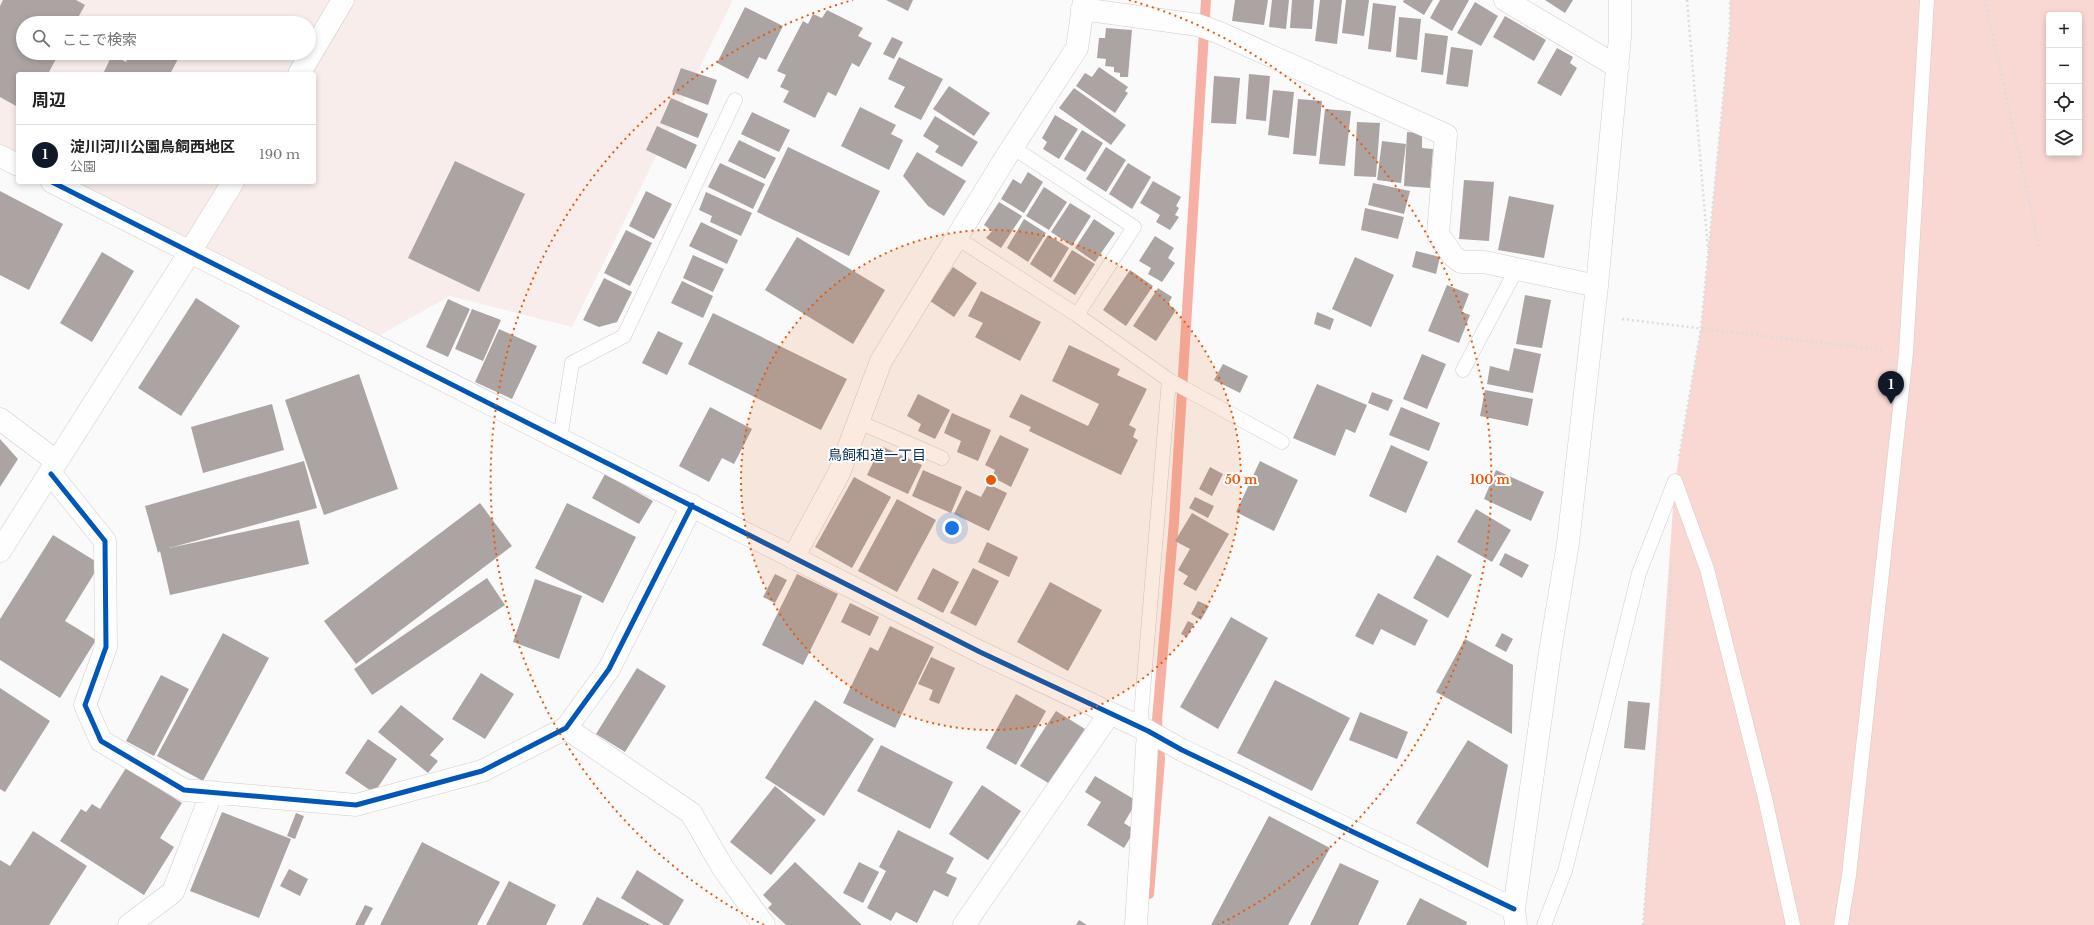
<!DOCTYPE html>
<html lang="ja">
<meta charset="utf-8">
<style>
:root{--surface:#fff;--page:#f6f6f6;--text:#222;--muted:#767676;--line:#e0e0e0;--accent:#111827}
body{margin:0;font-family:"Libre Baskerville","Noto Sans JP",serif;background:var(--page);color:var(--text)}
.controls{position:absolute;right:12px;top:12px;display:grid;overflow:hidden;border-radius:4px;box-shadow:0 2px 6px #0003}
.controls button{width:36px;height:36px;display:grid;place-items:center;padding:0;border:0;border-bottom:1px solid var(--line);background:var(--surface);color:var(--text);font:20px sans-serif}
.you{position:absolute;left:952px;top:528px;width:14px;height:14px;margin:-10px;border:3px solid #fff;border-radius:50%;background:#1a73e8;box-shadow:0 0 0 6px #1a73e833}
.badge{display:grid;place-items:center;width:26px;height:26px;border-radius:50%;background:var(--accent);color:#fff;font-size:13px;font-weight:700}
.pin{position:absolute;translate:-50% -33px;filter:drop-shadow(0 1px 2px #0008)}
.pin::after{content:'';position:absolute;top:21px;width:14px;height:12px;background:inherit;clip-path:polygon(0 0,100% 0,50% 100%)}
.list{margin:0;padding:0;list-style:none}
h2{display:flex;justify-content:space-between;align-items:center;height:52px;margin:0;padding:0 16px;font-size:17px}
h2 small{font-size:13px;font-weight:400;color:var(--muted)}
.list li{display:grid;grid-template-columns:26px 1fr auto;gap:12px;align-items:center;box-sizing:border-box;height:60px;padding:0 16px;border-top:1px solid var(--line)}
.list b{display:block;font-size:15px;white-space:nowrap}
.list p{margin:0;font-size:13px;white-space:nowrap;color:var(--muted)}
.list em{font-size:13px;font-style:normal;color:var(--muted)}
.icon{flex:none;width:22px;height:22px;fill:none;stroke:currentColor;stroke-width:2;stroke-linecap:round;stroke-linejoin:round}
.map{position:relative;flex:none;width:2094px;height:925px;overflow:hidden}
.search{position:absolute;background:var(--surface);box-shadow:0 2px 6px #0003;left:16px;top:16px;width:300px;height:44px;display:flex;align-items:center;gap:10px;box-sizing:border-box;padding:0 14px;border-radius:22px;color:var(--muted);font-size:15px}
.panel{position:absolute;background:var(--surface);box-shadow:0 2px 6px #0003;left:16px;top:72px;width:300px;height:112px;border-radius:4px}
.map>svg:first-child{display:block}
</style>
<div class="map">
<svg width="2094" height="925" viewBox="0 0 2094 925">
<rect width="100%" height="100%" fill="#fafafa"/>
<!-- built -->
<path fill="#f8edeb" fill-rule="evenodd" d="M0,0H733L572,327L450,296L380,335L77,182H314V74H18V152L0,143ZM23,23H309V53H23Z"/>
<!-- green -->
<path fill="#f9d7d2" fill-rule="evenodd" d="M1730,0H2094V925H1643L1675,481L1701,328L1730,26ZM2049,15H2079V153H2049Z"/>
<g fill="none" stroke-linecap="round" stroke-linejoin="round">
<!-- stream -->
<path stroke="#f6b0a5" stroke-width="10" d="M1149,894L1160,759L1157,720L1174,522L1206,0"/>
</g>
<!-- building -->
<path fill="#aba4a3" d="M3,0H76L85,5L75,23H23V53H59L48,74H18V107L0,97V6Z
M886,0H913L908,11Z
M1235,0H1268L1264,25L1232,21Z
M1272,0H1289L1286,29L1269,27Z
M1292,0H1314L1312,29L1290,28Z
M1320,0H1342L1337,44L1315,41Z
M1346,0H1369L1364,36L1342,33Z
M1404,0H1433L1424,15L1403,2Z
M1440,0H1469L1452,31L1430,18Z
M1545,0H1573L1565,13Z
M1475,2L1498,16L1481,46L1457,33Z
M1373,3L1396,6L1391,52L1368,49Z
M745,7L783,26L766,60L759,57L748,79L717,63Z
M827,10L863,28L858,36L872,43L859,67L852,63L836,96L828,92L815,118L783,102L789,91L780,87L786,75L777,71L803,21L808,24L813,14L822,18Z
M1505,16L1546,40L1534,61L1493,37Z
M1399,17L1421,19L1417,60L1396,57Z
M1106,28L1132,30L1128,77H1120V73L1114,72V67L1105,66L1106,59L1097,58L1099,38H1105Z
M1425,33L1448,36L1443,75L1421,72Z
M892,37L903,42L894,59L883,54Z
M1451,47L1473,50L1468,87L1446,84Z
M1557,48L1573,57L1570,63L1577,68L1561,96L1537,83Z
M131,53H165L178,59L170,74H103L112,55L126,62Z
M899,57L943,79L921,120L894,107L905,87L888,79Z
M1099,67L1128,87L1125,91L1128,93L1115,113L1076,86L1085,73L1092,77Z
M681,68L717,80L708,105L672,92Z
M1249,74L1270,76L1266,121L1246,119Z
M1214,76L1240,78L1236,124L1211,123Z
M949,86L990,113L974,136L933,109Z
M1074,88L1126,125L1111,145L1059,108Z
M1273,90L1294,92L1289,138L1268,135Z
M671,98L708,114L698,138L660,123Z
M1298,99L1322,101L1316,156L1293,154Z
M860,107L896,125L891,134L903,140L889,170L841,146Z
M1325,109L1351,111L1345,166L1319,164Z
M752,112L790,130L779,152L741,134Z
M1055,115L1078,129L1059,159L1043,149L1047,142L1042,138Z
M935,116L978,142L962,167L935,152L939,146L923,136Z
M1357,122L1380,123L1376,177L1354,176Z
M657,126L697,145L686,169L646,150Z
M1082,130L1103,143L1085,172L1064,159Z
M1407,132L1422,133V148L1433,149L1430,188L1404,186Z
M739,140L776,158L765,179L728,161Z
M1382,141L1406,144L1401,183L1377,180Z
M788,147L880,191L849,256L757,212Z
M1106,147L1126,160L1106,192L1086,179Z
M917,152L966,181L944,216L928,206L903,176Z
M455,161L525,194L479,292L408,258Z
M720,163L765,184L753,209L708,187Z
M1128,163L1151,177L1132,209L1109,194Z
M1028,172L1043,182L1024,213L1001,199L1013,179L1021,184Z
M1464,180L1494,182L1489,241L1459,239Z
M1153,181L1181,197L1176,206L1179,208L1175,215L1179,217L1170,230L1156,222L1160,215L1140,203Z
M1373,183L1410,191L1404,214L1368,205Z
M1044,187L1067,202L1049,230L1026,216Z
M0,191L63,224L29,290L0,275Z
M646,191L672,204L654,239L629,226Z
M706,192L752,213L741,236L710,222L712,216L699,210Z
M1509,196L1554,205L1544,258L1498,250Z
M999,202L1022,216L1001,248L986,238L992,231L984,225Z
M1070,203L1091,216L1072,246L1051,232Z
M1365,208L1404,217L1398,239L1361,230Z
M1024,219L1046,233L1028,262L1007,248Z
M1094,219L1115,233L1095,262L1075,248Z
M701,222L738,240L727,264L689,246Z
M626,230L652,243L630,286L604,273Z
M1048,235L1069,248L1051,278L1030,264Z
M1155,236L1174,248L1168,258L1175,263L1162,282L1148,274L1151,268L1139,261Z
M797,237L885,290L853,344L765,290Z
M1072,250L1095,264L1075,295L1053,281Z
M1416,251L1440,257L1436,274L1412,267Z
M102,252L134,271L92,342L60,323Z
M693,255L724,269L713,292L683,278Z
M1355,257L1394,275L1371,327L1332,309Z
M953,267L977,283L954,317L930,301Z
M1130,270L1153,286L1126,326L1103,310Z
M604,278L632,292L617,322L599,327L583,320Z
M682,281L713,296L703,318L671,303Z
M1447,285L1469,294L1462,312L1470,315L1459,343L1428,331Z
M1158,288L1172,297L1168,304L1176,310L1156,341L1133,326Z
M981,291L1041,322L1020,361L975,337L983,323L968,316Z
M1525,295L1551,300L1542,348L1516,344Z
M196,298L240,326L181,416L138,388Z
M448,299L470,309L448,357L426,347Z
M472,309L501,320L483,361L455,349Z
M1317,312L1334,319L1330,330L1314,324Z
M713,313L847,379L821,430L688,364Z
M499,329L537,346L512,399L475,382Z
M658,331L683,343L667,375L642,363Z
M1069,345L1120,369L1117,375L1147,389L1129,425L1136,429L1133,437L1138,440L1121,475L1029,431L1031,427L1009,417L1021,394L1088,426L1099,404L1052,381Z
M1514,348L1541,354L1533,393L1487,384L1490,366L1509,371Z
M1422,354L1446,364L1427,409L1403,399Z
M1223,364L1248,376L1240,393L1214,380Z
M359,374L398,489L324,515L285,400Z
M1317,384L1367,405L1355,433L1346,429L1335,456L1293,438Z
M1485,390L1533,399L1528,426L1480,416Z
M1372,392L1393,400L1388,411L1368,403Z
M918,394L950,410L935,439L918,431L921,424L907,416Z
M272,404L284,450L203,473L191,427Z
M710,407L752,429L734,464L722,458L709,482L679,466Z
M1401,407L1440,423L1429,451L1389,435Z
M952,413L991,430L978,461L957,452L961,441L944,433Z
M1000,435L1029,449L1011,487L992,477L995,470L985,465Z
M0,439L18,459L0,487Z
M1391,445L1428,462L1406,513L1369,496Z
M881,446L922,465L908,494L867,475Z
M304,461L317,508L169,548L299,520L309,564L170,595L160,551L158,553L145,506Z
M1260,461L1298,480L1274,531L1236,512Z
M1210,467L1223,474L1212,496L1199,489Z
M923,470L962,487L951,513L912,496Z
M1496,470L1544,492L1531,521L1484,499Z
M605,474L653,501L639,524L592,498Z
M854,477L891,497L852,568L815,547Z
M988,484L1007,493L989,531L954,514L966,490L981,497Z
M1195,497L1214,506L1208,518L1189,508Z
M897,499L936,520L897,592L858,571Z
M480,503L512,546L356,664L324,621Z
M567,503L636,537L603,603L535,568Z
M1476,509L1511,530L1492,562L1457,542Z
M1192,513L1229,534L1196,591L1183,584L1188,576L1178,570L1190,549L1175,541Z
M53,535L100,564L65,621L96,640L60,698L0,660V619Z
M987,542L1018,557L1009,577L978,562Z
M1505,553L1529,565L1522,578L1499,565Z
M1437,555L1472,575L1448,618L1413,598Z
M933,568L959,582L943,613L917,599Z
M973,568L999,581L976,626L950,613Z
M775,574L787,580L775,603L763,597Z
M797,574L838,594L803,665L762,645Z
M487,578L505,605L372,695L354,669Z
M535,579L582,596L559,659L513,642Z
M1050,582L1102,610L1068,671L1017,642Z
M1378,593L1428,620L1415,646L1381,629L1373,645L1355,636Z
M1198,601L1209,606L1201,620L1191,614Z
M850,603L879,617L870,636L841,622Z
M1231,617L1268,638L1218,729L1180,707Z
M1188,621L1194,624L1187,637L1181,634Z
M890,626L934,647L895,728L843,703L870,647L878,651Z
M223,633L269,658L203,781L157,756Z
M1502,633L1513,639L1506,652L1495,646Z
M1465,639L1513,665L1512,734L1436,692Z
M931,657L955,668L939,704L929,700L933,690L918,684Z
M637,668L666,686L625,752L596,734Z
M481,673L514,694L485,739L452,719Z
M161,675L189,689L154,756L126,741Z
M1275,680L1350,718L1312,791L1237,753Z
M0,688L50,721L5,792L0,789Z
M1016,694L1046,711L1016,765L986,748Z
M815,700L874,739L824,816L765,778Z
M1628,701L1650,703L1645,750L1624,748Z
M401,705L444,739L430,755L438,761L428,773L378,732Z
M1056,711L1085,729L1050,784L1020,766Z
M1360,712L1408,732L1397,759L1349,740Z
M368,739L397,759L374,793L345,773Z
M1468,740L1508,765L1488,868L1416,823Z
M881,745L953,782L930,829L857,791Z
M126,768L182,803L160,838L174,847L144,895L60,841L81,809L86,812L92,804L100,809Z
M1095,776L1137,801L1124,823L1135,830L1124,848L1087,825L1101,802L1085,792Z
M982,785L1021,811L988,860L949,834Z
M775,786L816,820L771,875L730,842Z
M222,812L291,839L259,918L190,891Z
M296,813L304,816L295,839L287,836Z
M1269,816L1330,848L1288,925H1211Z
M898,830L954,858L946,873L957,878L948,897L934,890L917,923L896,912L891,921L867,908L886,871L879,867Z
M33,831L87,866L49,925H0V860L10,866Z
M422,842L500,882L477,925H380Z
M795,862L862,925H786L768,908L772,904L763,895Z
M859,862L879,872L863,903L843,893Z
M1340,863L1379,881L1358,925H1310Z
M289,869L308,879L300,896L280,886Z
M637,870L684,900L669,925H664L621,898Z
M509,881L556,905L546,925H486Z
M597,897L651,925H582Z
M1420,898L1467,922L1466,925H1406Z
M365,905L373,908L364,925H355Z
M1079,920L1087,925H1076Z"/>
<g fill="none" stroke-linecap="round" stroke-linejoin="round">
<defs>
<path id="lane" d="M1012,147L1134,227L1077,315
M957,238L1077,315L1169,380L1140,727
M1463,370L1517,268
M1169,380L1282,442
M859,422L942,458
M560,439L572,363L624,336L735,100
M1675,481L1707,569L1765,798L1793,925
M1544,925L1565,871L1639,573L1675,481
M1841,925L1849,875L1906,353L1927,0"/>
<path id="street" d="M1505,0L1618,67
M1082,9L1198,25L1220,33L1446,135L1438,234L1453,256L1461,262H1484L1597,286
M299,74L343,0
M0,156L18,165
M52,182L980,652L1148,731L1182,750L1514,909
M190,252L233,182
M0,419L56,461
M51,474L105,541L106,647L85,705L101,741L184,790L356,805L482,771L566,728L609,669L692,505
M793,558L839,473L881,361L1006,157L1077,48L1084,0
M566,728L691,813L723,868L764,925
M129,925L173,892L212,792
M964,925L1110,713
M1136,925L1148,731
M1516,925L1514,909L1550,652L1568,543L1597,286L1620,37V0"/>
<path id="secondary" d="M0,551L190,252"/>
</defs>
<!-- lane casing -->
<use href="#lane" stroke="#d3cbca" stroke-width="15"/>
<!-- street casing -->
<use href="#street" stroke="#d3cbca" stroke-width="23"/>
<!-- secondary casing -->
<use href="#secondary" stroke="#d3cbca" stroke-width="23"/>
<!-- path -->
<path stroke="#dddcdc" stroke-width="2.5" stroke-dasharray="2 3" stroke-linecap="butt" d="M1687,0L1708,250
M1985,0L2039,246
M1622,319L1882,350
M1679,456L1701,328L1730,26V0
M1643,925L1670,598L1672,561"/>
<!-- lane -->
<use href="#lane" stroke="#fefefe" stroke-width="14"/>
<!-- street -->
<use href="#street" stroke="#fefefe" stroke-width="22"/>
<!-- secondary -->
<use href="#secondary" stroke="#fefefe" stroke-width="22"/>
<defs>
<path id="cycleway" d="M52,182L980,652L1148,731L1182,750L1514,909
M51,474L105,541L106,647L85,705L101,741L184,790L356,805L482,771L566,728L609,669L692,505"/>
</defs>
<!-- cycleway casing -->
<use href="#cycleway" stroke="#fff" stroke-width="8"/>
<!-- cycleway -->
<use href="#cycleway" stroke="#0057b8" stroke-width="5"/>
</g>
<!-- distance rings -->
<circle cx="991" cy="480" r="250" fill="#e8590c" fill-opacity=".12"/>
<g fill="none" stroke="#e8590c" stroke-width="2" stroke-dasharray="2 4">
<circle cx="991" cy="480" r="250"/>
<path d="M764 925A499 499 0 0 1 853 0M1129 0A499 499 0 0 1 1218 925"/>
</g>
<g text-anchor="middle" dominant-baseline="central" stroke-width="4" stroke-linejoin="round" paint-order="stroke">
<!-- neighbourhood labels -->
<g font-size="14" fill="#042e53" stroke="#fff">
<text x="877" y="455">鳥飼和道一丁目</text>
</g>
</g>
<circle cx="991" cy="480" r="6" fill="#e8590c" stroke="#fff" stroke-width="2"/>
<g font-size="12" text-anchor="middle" font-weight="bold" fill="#e8590c" stroke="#fff" stroke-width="4" stroke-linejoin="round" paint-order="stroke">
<text x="1241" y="484">50 m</text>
<text x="1490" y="484">100 m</text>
</g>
</svg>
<div class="controls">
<button>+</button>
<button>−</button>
<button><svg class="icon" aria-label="locate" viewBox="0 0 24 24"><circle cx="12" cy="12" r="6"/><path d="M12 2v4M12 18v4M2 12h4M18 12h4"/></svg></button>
<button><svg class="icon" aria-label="layers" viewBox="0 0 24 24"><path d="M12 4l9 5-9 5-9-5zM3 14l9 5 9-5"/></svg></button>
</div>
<div class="you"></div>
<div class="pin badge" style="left:1891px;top:404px">1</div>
<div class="search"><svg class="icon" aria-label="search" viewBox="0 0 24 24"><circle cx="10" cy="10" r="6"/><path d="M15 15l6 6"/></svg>ここで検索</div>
<section class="panel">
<h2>周辺<small></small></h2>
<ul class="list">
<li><span class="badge">1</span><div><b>淀川河川公園鳥飼西地区</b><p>公園</p></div><em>190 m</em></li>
</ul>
</section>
</div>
